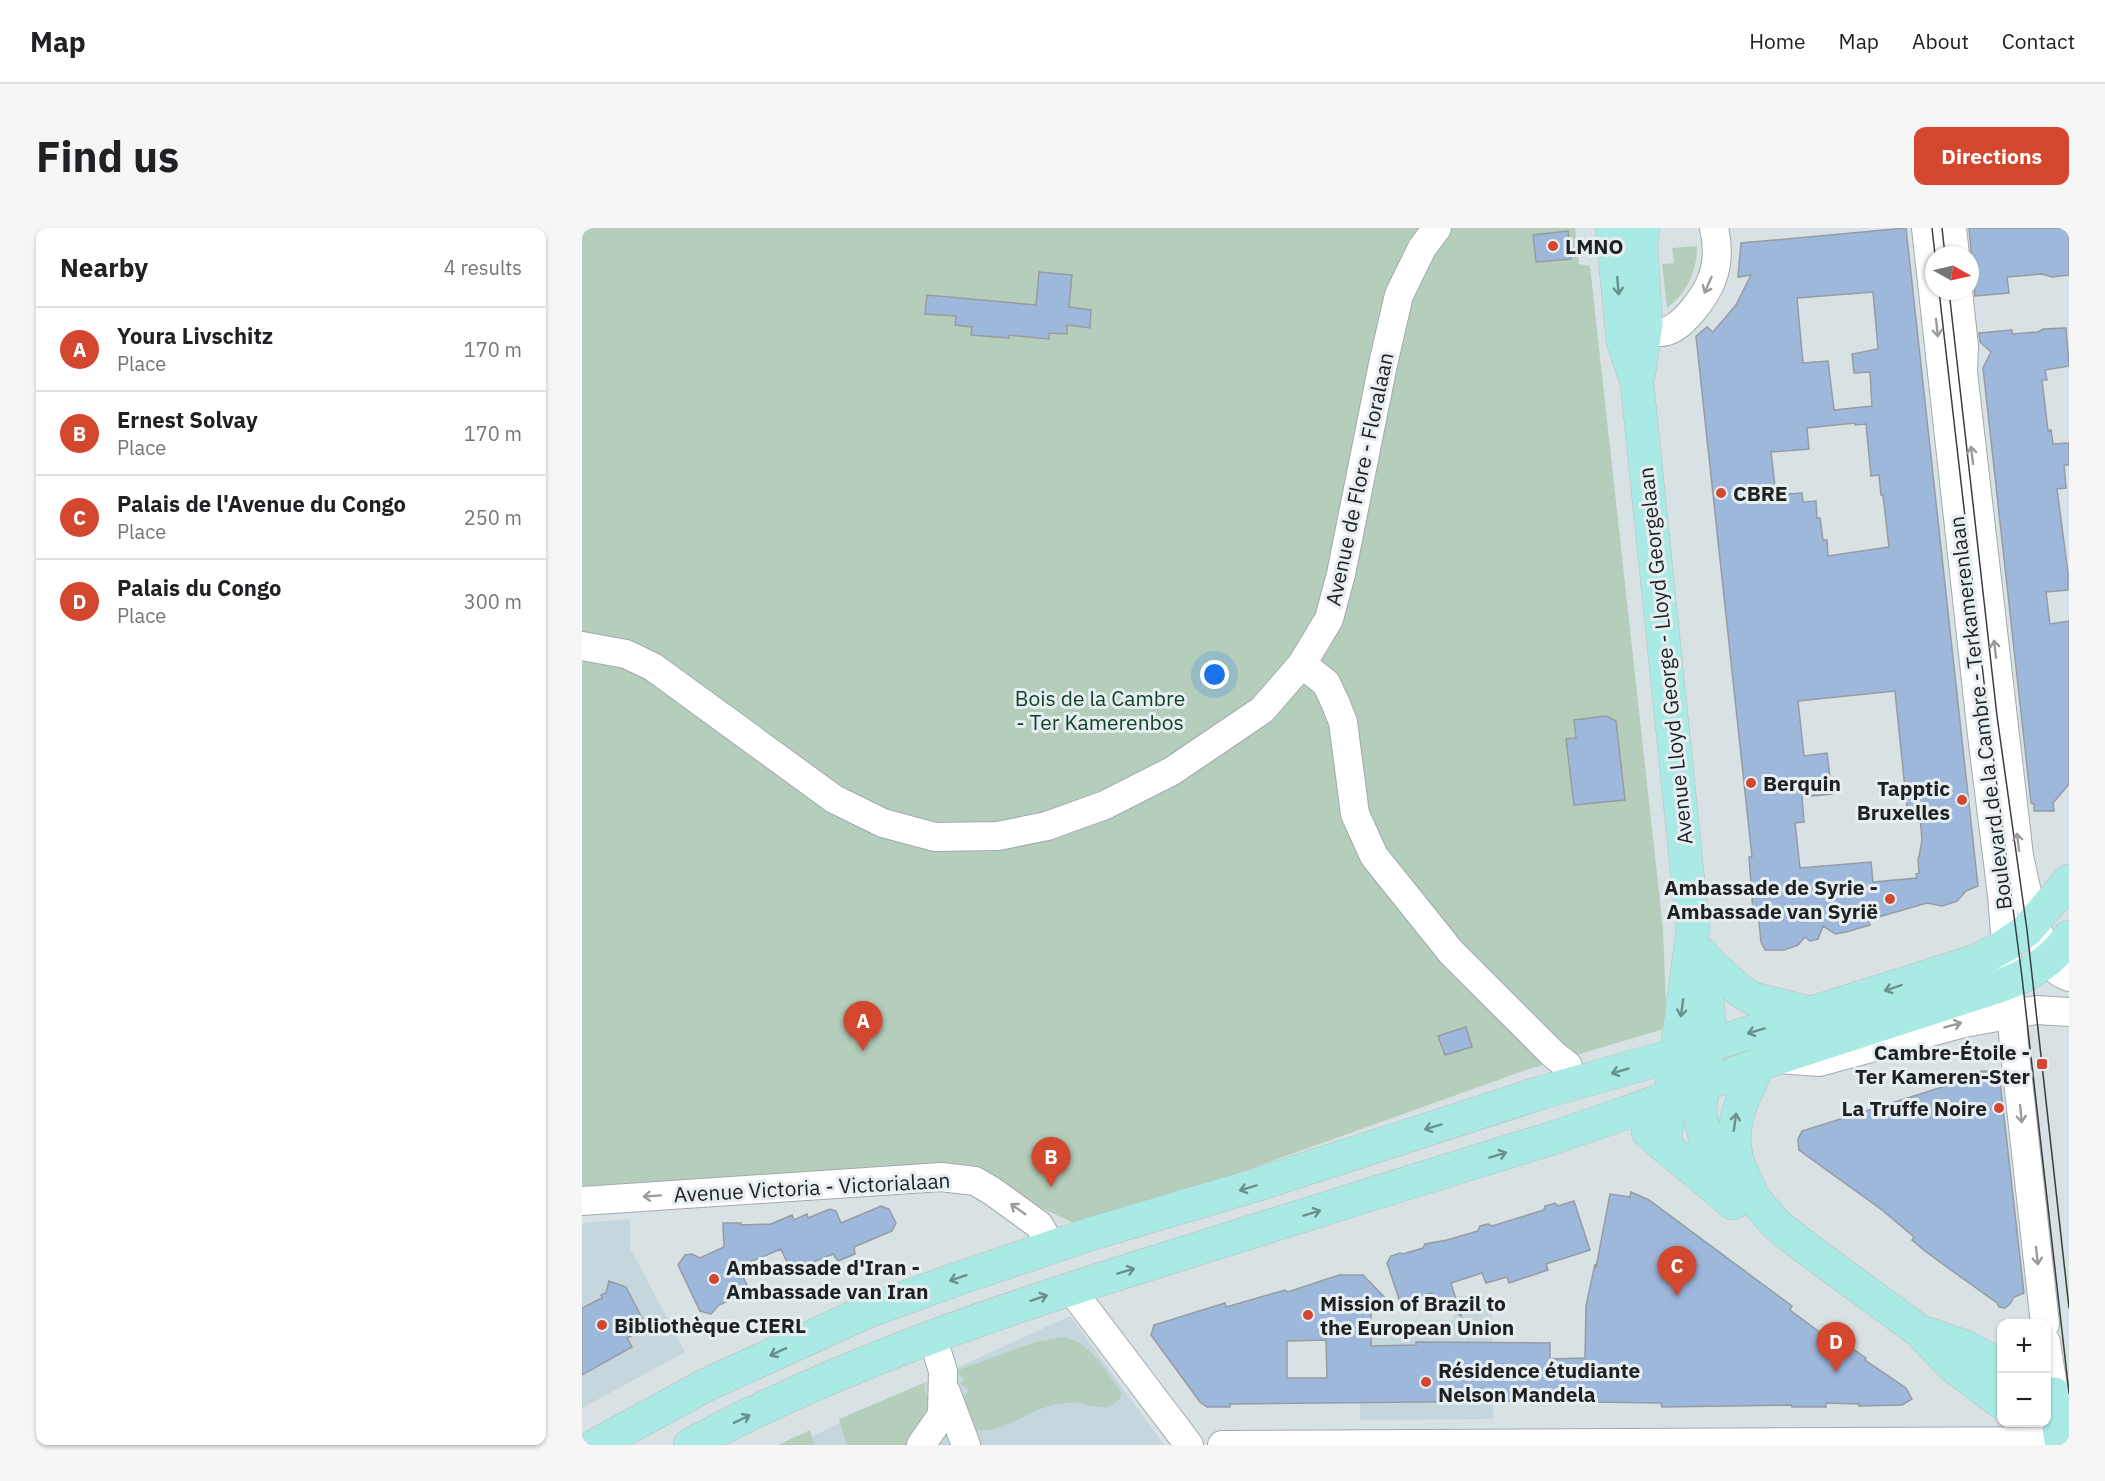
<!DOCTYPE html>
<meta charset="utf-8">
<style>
:root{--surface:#fff;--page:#f6f6f6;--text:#202124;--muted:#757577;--line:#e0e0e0;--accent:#d2472d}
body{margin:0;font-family:"IBM Plex Sans",sans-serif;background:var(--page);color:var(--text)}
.controls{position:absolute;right:18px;bottom:18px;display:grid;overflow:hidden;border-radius:12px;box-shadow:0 2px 4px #0004}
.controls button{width:54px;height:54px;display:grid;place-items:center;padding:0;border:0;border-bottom:2px solid var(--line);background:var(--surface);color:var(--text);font:30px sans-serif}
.compass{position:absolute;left:1343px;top:18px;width:54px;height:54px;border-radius:50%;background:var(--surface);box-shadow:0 2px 4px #0004;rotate:98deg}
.you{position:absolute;left:633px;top:447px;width:21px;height:21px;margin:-15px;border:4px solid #fff;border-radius:50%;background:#1a73e8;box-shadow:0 0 0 9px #1a73e833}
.badge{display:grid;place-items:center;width:39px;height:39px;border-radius:50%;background:var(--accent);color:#fff;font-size:20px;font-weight:700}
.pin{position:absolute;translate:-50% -50px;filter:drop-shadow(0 2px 3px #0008)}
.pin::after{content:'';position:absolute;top:32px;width:21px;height:18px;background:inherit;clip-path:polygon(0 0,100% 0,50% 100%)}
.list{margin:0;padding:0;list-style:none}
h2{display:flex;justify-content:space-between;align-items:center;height:78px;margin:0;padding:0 24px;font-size:26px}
h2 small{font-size:20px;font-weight:400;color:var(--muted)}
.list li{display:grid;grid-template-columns:39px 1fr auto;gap:18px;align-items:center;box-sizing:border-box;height:84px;padding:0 24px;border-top:2px solid var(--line)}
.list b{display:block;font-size:22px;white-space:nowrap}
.list p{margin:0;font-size:20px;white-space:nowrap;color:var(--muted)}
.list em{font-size:20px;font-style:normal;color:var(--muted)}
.map{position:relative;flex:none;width:1487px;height:1217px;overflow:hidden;border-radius:12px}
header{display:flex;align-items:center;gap:36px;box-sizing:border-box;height:84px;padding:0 30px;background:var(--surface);border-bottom:2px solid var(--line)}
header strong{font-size:28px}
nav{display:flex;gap:33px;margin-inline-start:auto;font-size:21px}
.intro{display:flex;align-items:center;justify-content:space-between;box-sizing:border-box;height:144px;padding:0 36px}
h1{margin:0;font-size:42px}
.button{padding:15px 27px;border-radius:12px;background:var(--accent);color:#fff;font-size:21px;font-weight:700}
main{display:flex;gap:36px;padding:0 36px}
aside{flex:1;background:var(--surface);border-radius:12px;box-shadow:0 2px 4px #0004}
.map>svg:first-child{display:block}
</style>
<header>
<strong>Map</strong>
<nav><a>Home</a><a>Map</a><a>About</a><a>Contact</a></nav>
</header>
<div class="intro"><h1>Find us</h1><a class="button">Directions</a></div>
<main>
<aside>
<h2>Nearby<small>4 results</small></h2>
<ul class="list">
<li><span class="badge">A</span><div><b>Youra Livschitz</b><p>Place</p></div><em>170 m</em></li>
<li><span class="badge">B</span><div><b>Ernest Solvay</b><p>Place</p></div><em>170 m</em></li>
<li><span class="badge">C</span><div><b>Palais de l'Avenue du Congo</b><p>Place</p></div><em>250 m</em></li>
<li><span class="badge">D</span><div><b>Palais du Congo</b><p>Place</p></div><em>300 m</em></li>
</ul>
</aside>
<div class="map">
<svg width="1487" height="1217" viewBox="0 0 1487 1217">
<rect width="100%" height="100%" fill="#d8e1e4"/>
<!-- built -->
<path fill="#c5d6dc" d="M48,991V1020L103,1124L0,1180V995Z
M873,1068H910L911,1191L778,1192L777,1115L783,1099L797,1098V1093L872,1092Z
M488,1088L582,1217H212L344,1154Z"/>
<!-- green -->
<path fill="#b5cebc" d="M0,0H993L997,36L1008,38L1081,701L1085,800L944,842L503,1000L411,958L0,966Z
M1115,18C1115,44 1105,65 1085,80L1080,36L1092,35L1090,20Z
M482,1109C510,1115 524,1144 540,1165C533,1186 512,1178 496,1175C490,1174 483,1175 477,1176C447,1180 420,1208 389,1202L379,1173L387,1162L379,1156L383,1150L371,1144L453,1114Z
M344,1154L342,1161L347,1173L356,1170L332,1217H265L257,1191Z
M228,1202L232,1217H196Z"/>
<!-- building -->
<path fill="#9eb8dc" stroke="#979ba2" stroke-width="1.5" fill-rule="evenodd" d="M1324,0L1396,658L1384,663L1375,673L1360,678L1345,675L1286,692L1288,697L1264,704L1253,706L1241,698L1236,711L1228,713L1223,709L1216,717L1202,722H1183L1179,714L1176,684H1171L1167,629H1170L1114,108L1125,99L1131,104L1154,77L1169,47L1156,49L1159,15ZM1291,64L1296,121L1270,126L1272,145L1288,144L1290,178L1252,182L1246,133L1221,135L1215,70ZM1273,195V197L1284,196L1289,248L1297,247L1299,267H1301L1307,319L1246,328L1245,312H1241L1238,290H1235L1234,273L1221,274L1220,265L1194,267L1189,224L1227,221L1225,200ZM1313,463L1326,590L1338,589L1340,612L1337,629L1336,630L1337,645L1334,646L1335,650L1291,654L1289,634L1218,640L1213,595L1222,594L1220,569L1250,566L1245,525L1222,528L1216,473Z
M1387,0H1487V47L1470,49L1460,46L1425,49L1427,65L1393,68Z
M986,3L989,31L954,34L951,7Z
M457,44L490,47L487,79L509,82L508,100L485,97V106L467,105V111L427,107V110L389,107L390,99L373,97L374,88L343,86L345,67L454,77Z
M1484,100L1487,138L1463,142L1465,152H1460L1466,203L1469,202L1471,216L1487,215V237H1482L1484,260L1475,261L1486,345V362L1464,364L1468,396L1487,393V556L1471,575L1472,583H1452V576L1449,575L1401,140L1409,124L1398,114L1397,105L1430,102V106L1456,104L1461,101Z
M1024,488L1034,493L1043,572L992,577L984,511L994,510L992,492Z
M884,799L890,819L863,827L856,808Z
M1400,843L1417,844L1442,1065L1432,1069L1428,1076L1423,1080L1417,1079L1415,1075L1344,1024L1330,1012L1332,1009L1300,982L1217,922L1216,911L1220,903L1386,851V847Z
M1049,964L1067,972L1210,1078L1208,1082L1251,1114L1255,1110L1284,1130L1283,1132L1324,1160L1330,1171L1320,1177L1277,1178V1176L1244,1175V1179H1210L1209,1177L1080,1179L1079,1175L940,1173L648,1176V1179H625L618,1174L569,1107L572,1097L643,1075L644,1079L703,1062L706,1064L757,1047H781L806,1073L789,1078V1118L834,1117V1114L968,1115V1131L1003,1130L1004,1078L1013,1036L1014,1040L1028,966L1048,969ZM744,1112L745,1150H705V1113Z
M992,973L1008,1022L964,1036L966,1042L927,1055L925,1049L904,1055L900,1045L869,1055L879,1088L850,1065L818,1074L805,1035L809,1028L818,1025L821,1026L841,1020L843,1016L865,1012L896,1003L898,998L906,996L910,998L962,982L963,978L973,975L976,978Z
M299,978L307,981L314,995L310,1003L272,1019L273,1026L256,1033L251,1026L209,1043L199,1021L156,1039L168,1063L137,1077L129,1086L118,1083L96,1037L103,1027L110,1026L118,1030L142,1019L141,995H159V997L189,996L210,987L212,992L225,986L226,990L248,981L254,983L259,995Z
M27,1053L44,1059L62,1094L59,1103L45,1110L50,1119L0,1147V1080L20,1070L19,1067L24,1065Z"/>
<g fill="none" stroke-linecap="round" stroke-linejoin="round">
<defs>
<path id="minor" d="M1344,0L1400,507L1420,667L1432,817L1463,1096
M1370,0L1373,27
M1376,63L1382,118L1381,144L1437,628C1442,654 1457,718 1472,739C1476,745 1481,747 1487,749
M1064,95C1069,99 1072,105 1079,104C1099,104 1124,67 1130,51C1136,35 1136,17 1132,0
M0,418L44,426L71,439L252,571L301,595L353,609L416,608L465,598L523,577L590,543L680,482L720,436L747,391L759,346L801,136L817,67L840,20L855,0
M720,436L744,455L753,474L761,494L773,586L792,628L869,724L971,826L986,838
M1197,831L1237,834L1382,795L1454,782L1487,784
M0,973L359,949L393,953L410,963L457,997L470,1019
M488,1060L607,1217
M1464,1114L1472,1166
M364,1164L384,1217
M339,1217L360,1187L361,1143L350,1108
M640,1217L1479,1213"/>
<path id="major" d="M1030,0L1041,114L1055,155L1111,701L1082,918
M1057,145L1064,95L1059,16L1061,0
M1121,727L1127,794L1118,886L1125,918L1144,949L1171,970L1194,996L1220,1017L1336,1102L1372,1139L1420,1175
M1122,730L1158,763L1172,771L1228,785
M1066,904L1151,975
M1168,962C1163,951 1156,939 1154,927C1147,893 1163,866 1177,836
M1346,1106L1384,1119L1420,1139
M1472,1166L1479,1213L1482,1217
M14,1217L124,1157L284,1084L372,1052L515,1004L674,957L961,864L1125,818L1397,732L1424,717L1445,702L1487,653
M108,1217C263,1133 431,1078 599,1026C722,987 844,949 967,911L1044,885L1192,831L1417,758C1446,748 1469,734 1487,709"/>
</defs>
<!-- minor casing -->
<use href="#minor" stroke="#a2aaad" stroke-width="30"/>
<!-- major casing -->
<use href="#major" stroke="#bcbcbd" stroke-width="34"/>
<!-- minor -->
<use href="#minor" stroke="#fff" stroke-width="28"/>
<!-- major -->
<use href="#major" stroke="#a9eae5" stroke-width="33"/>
<!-- tram -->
<path stroke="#393d3f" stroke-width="1.5" d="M1350,0L1353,27
M1360,0L1363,27
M1357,63L1406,489L1440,749L1487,1165
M1367,63L1415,488L1445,702L1487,1080"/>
</g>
<!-- one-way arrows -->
<defs><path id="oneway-shaft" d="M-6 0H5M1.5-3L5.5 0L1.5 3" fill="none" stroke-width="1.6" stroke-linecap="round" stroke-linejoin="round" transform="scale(1.5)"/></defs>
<g stroke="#9a9b9c">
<use href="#oneway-shaft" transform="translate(1126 57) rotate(114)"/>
<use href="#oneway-shaft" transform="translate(1355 100) rotate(84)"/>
<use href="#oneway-shaft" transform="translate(1390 227) rotate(-97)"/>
<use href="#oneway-shaft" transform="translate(1413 421) rotate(-97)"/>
<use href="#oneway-shaft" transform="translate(1436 614) rotate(-97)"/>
<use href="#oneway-shaft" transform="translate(1371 797) rotate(-15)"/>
<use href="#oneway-shaft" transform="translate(1439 886) rotate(84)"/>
<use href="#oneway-shaft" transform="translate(70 968) rotate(176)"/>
<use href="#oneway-shaft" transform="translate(436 981) rotate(-145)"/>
<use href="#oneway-shaft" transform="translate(1455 1028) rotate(84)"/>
</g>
<g stroke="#6a908e">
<use href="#oneway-shaft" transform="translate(1036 58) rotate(85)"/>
<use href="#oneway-shaft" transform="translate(1311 760) rotate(162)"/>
<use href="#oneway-shaft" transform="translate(1100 780) rotate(98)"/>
<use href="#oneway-shaft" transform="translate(1174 803) rotate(163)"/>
<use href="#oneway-shaft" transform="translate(1038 843) rotate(164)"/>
<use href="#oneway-shaft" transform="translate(1153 894) rotate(-82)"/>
<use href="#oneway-shaft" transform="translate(851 899) rotate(163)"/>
<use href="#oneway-shaft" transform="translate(916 927) rotate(-17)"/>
<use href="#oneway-shaft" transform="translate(666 960) rotate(163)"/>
<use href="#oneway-shaft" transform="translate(730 985) rotate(-17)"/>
<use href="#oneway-shaft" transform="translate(544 1043) rotate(-17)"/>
<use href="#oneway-shaft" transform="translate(376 1050) rotate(161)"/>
<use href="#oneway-shaft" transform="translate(457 1070) rotate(-19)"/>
<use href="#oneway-shaft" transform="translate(196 1124) rotate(155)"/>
<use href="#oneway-shaft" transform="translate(160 1191) rotate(-26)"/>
</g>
<!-- markers -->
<g fill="#d2472d" stroke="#e6eef2" stroke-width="2">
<circle cx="971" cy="18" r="6"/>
<circle cx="1139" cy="265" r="6"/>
<circle cx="1169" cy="555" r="6"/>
<circle cx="1380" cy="572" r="6"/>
<circle cx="1308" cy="671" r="6"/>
<rect x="1454" y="830" width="12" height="12" rx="3"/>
<circle cx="1417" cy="880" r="6"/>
<circle cx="132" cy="1051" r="6"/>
<circle cx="726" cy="1087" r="6"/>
<circle cx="20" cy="1097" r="6"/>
<circle cx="844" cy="1154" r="6"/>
</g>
<g text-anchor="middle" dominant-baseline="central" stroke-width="6" stroke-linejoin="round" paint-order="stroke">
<!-- poi labels -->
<g font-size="21" font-weight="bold" fill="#1e2123" stroke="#e6eef2" text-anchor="start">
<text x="983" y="18">LMNO</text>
<text x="1151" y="265">CBRE</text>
<text x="1181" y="555">Berquin</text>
<text x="1368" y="560" text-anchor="end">Tapptic<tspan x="1368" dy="24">Bruxelles</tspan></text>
<text x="1296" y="659" text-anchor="end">Ambassade de Syrie -<tspan x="1296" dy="24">Ambassade van Syrië</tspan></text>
<text x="1448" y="824" text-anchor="end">Cambre-Étoile -<tspan x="1448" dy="24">Ter Kameren-Ster</tspan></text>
<text x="1405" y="880" text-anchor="end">La Truffe Noire</text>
<text x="144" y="1039">Ambassade d'Iran -<tspan x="144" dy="24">Ambassade van Iran</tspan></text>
<text x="738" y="1075">Mission of Brazil to<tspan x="738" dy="24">the European Union</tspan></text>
<text x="32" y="1097">Bibliothèque CIERL</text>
<text x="856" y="1142">Résidence étudiante<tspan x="856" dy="24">Nelson Mandela</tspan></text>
</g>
<!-- street labels -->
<g font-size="21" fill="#1e2123" stroke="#e6eef2">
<text transform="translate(777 251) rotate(-78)">Avenue de Flore - Floralaan</text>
<text transform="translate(1083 428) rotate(-96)">Avenue Lloyd George - Lloyd Georgelaan</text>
<text transform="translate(1398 485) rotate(-97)">Boulevard de la Cambre - Terkamerenlaan</text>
<text transform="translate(230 959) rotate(-3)">Avenue Victoria - Victorialaan</text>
</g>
<!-- park labels -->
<g font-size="21" fill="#104125" stroke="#e6eef2">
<text x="518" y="470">Bois de la Cambre<tspan x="518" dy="24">- Ter Kamerenbos</tspan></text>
</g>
</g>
</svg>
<div class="controls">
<button>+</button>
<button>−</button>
</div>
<svg class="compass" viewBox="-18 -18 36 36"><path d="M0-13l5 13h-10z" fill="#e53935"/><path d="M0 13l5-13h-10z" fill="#757577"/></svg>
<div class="you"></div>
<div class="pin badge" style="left:281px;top:823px">A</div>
<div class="pin badge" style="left:469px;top:959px">B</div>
<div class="pin badge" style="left:1095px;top:1068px">C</div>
<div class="pin badge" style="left:1254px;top:1144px">D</div>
</div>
</main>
